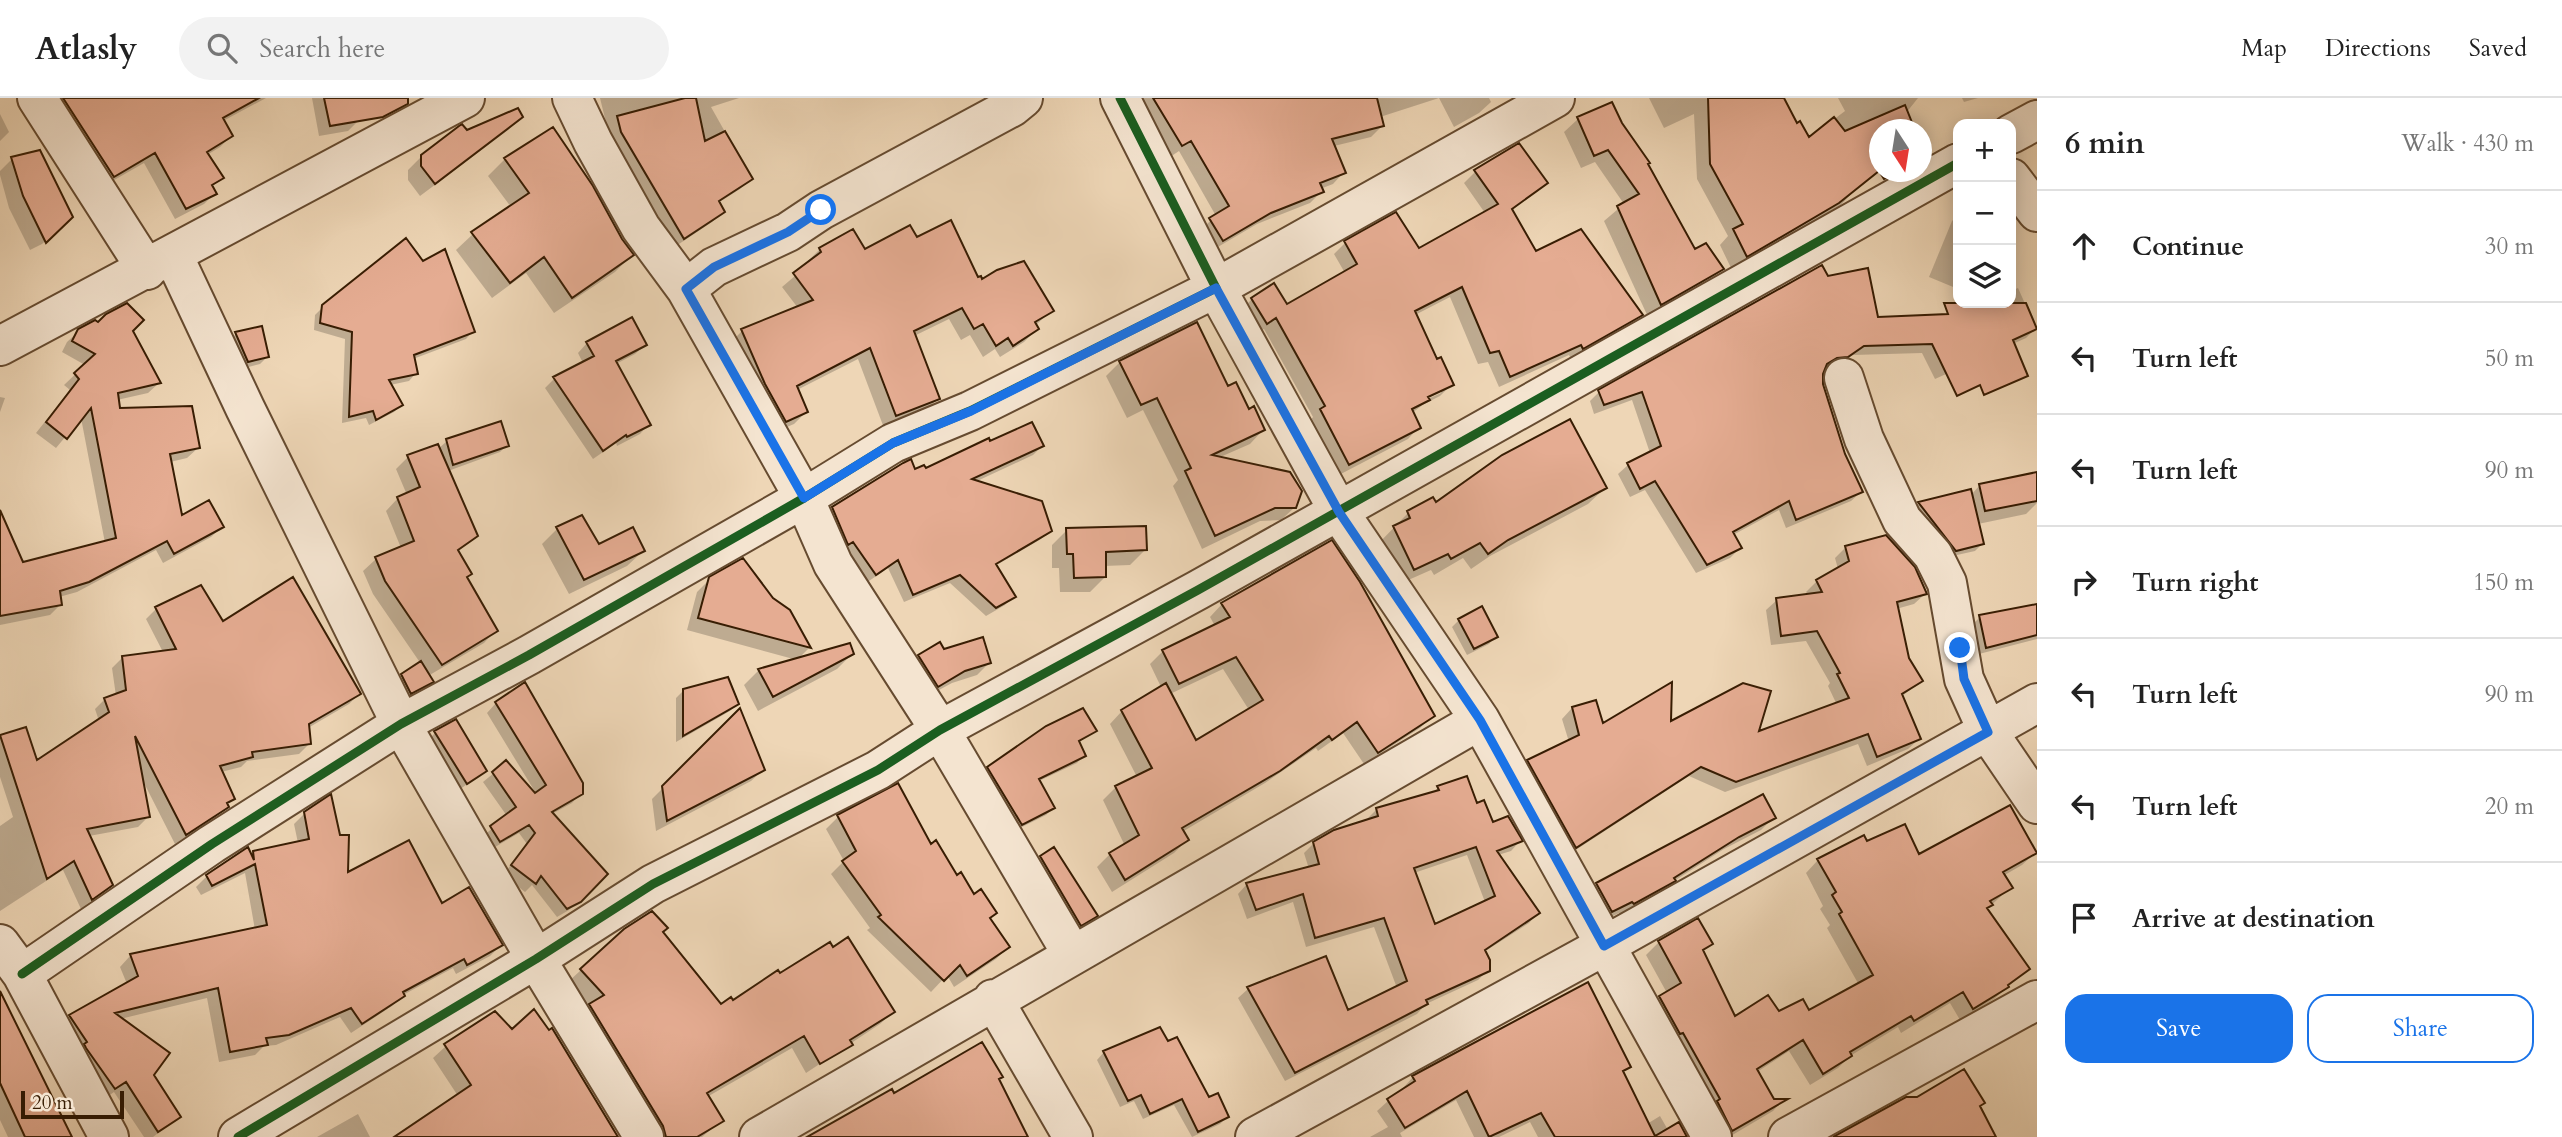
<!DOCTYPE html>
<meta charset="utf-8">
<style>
:root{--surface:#fff;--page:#f2f2f2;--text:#222;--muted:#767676;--line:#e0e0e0;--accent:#1a73e8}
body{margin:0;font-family:Cardo,serif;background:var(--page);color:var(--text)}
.controls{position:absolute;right:21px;top:21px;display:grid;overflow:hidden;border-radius:14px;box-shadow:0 4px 18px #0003}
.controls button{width:63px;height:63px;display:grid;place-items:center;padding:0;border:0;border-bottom:2px solid var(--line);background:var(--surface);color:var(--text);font:35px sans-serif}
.compass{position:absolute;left:1869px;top:21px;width:63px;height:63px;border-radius:50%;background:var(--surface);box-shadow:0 4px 18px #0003;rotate:168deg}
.scale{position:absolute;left:21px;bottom:18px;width:103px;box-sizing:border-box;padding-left:7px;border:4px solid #381d03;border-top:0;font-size:19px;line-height:24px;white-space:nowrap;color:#381d03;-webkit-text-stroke:5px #f4e4d0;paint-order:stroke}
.stop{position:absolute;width:21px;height:21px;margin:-16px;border:5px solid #1a73e8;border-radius:50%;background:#fff}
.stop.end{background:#1a73e8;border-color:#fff;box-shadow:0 2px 7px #0008}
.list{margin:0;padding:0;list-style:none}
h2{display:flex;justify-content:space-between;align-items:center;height:91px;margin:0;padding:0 28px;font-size:30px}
h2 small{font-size:23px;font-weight:400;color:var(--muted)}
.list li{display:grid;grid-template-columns:46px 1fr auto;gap:21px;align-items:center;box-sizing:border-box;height:112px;padding:0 28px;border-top:2px solid var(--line)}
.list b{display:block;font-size:26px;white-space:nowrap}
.list em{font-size:23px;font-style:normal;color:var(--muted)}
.actions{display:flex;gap:14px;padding:21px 28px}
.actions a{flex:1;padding:16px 0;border:2px solid var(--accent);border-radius:21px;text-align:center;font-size:24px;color:var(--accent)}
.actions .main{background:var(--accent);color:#fff}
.icon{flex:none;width:38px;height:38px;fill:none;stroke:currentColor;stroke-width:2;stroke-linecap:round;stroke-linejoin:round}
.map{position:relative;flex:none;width:2037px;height:1039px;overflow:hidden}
header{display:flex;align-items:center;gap:42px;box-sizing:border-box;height:98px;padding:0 35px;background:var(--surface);border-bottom:2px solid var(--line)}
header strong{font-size:33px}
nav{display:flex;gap:38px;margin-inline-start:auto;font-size:24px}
.search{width:490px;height:63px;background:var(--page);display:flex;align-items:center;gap:18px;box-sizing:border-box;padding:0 24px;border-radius:38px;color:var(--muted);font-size:26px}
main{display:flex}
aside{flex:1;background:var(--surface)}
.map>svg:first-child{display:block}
</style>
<header>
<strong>Atlasly</strong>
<div class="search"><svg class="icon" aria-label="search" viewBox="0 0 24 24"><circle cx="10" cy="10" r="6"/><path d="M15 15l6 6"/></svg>Search here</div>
<nav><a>Map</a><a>Directions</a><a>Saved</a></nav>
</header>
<main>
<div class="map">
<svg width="2037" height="1039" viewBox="0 0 2037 1039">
<rect width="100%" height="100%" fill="#eed6b6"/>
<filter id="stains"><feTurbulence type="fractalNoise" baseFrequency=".00286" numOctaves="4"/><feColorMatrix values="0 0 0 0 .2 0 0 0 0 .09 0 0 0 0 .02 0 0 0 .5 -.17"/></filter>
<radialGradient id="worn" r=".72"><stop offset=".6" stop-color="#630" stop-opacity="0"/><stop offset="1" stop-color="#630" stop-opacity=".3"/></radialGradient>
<!-- shadow -->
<path fill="#0003" fill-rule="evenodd" d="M45,0H266L223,23L231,38L220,49L207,57L221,80L212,89L215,95L204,106L175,121L144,65L102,89Z
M312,0H399L358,23L348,33L319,38Z
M600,0H739L711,9L751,80L740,91L718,105L723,114L712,124L673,150L611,45Z
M1134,0H1489L1491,4L1479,15L1454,29L1439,0L1380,19L1382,28L1371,39L1334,48L1344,74L1333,86L1320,91L1322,93L1310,105L1257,126L1211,153L1199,133L1216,118L1179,53L1170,59Z
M1649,0H1782L1796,28L1808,41L1845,13L1838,0H1918L1906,15L1880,32V72L1852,95L1838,110L1732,172L1720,147L1728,138L1697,81L1694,16L1664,30Z
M1962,0H1978L1964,4Z
M1611,6L1694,153L1722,171L1709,184L1648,219L1604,123L1624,106L1595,64L1581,70L1564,34L1578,21Z
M0,16L9,34L0,43Z
M521,19L508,32L420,98L408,82V72L422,58L466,34Z
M12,61L71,118L42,146L30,152L9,110L0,77V73Z
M505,61L620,142L632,157L615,174L554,215L526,175L492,200L456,152L473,136L511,109L488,78Z
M1475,74L1546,85L1511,113L1535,155L1640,217L1629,228L1571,261L1569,257L1499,289L1488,264L1478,266L1450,199L1415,217L1436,263L1452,286L1440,298L1424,306L1412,315L1419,329L1408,341L1337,378L1309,324L1313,319L1264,231L1255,236L1240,213L1252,201L1286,208L1345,175L1334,156L1345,145L1418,152L1485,115L1464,85ZM1441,291V295L1421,304L1419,301Z
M1958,117V191L1929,179L1952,123Z
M917,142L977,181L1052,212L1035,228L1037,231L1024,244L1000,259L995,251L983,259L970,237L961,242L949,221L914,238L938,301L925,313L884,330L858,261L797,292L806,314L794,326L773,335L730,245L742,233L798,210L782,189L809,166L807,164L820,151L864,154Z
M1827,180L1877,221L1957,218L1985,205H2011V193L2018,190L2036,230L2026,240L1935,281L1922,255L1853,257L1836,268L1824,270L1821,287L1844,356L1861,394L1851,403L1786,430L1779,412L1733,437L1740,450L1730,460L1696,475L1645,392L1630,399L1618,376L1628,367L1650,355L1632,302L1594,316L1590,303L1599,294Z
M323,209L473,233L466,241L413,261L416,275L409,283L390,287L401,307L394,314L369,327L366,320L342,325L345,241L314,232L315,217Z
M79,233H131L159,285L148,295L117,302L118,311L198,350L187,360L170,364L180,420L222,429L211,439L163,465L156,452L77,494L59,499L61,506L50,517L0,527V434L22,466L105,445L81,320L56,350L36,335L70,292L64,287L85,267L62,254L67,244Z
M236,236L267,259L260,266L241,271L229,243Z
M587,245L645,247L635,256L616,266L649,326L640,336L617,348L616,345L593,361L545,290L554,281L583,265L578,255Z
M1120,264L1227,290L1263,332L1250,346L1218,360L1295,409L1281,422L1260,423L1202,451L1173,388L1178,382L1143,312L1127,320L1106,278Z
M0,299L5,300L0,314Z
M447,343L507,347L500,354L448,373L476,437L457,454L466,480L496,532L484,545L428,578L431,583L424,590L403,602L395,585L421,566L373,496L363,473L376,461L401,450L386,413L398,400L407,397L396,371L408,359L438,351Z
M989,346L1042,348L1033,357L975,384L1050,432L1041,441L995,468L1013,498L1005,507L986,518L950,485L904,504L888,470L866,485L824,419L833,410L914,373L925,372Z
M2037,381V405L2026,416L1978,426L1983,445L1975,453L1948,459L1912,413L1919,406L1970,393L1971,397L1980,387Z
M1605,390L1588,406L1490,458L1471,471L1463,460L1434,477L1431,472L1397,487L1378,446L1408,415L1433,402L1435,407Z
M557,431L598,448L643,453L627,468L569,496L542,446Z
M1067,432L1145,452L1130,467L1104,468L1105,479L1090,494H1060L1059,470H1052V447Z
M1846,449L1925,496L1914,506L1896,511L1907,560L1921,583L1901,599L1919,641L1908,651L1867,668L1858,646L1725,694L1689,678L1565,759L1518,673L1528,663L1569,644L1562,621L1572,610L1602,627L1669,626L1757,636L1837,607L1828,588L1830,585L1806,543L1771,547L1766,512L1777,502L1809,498L1806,494L1817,483L1838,471L1835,460Z
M710,481L771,501L789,513L809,550L797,562L852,556L837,571L758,613L744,587L759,572L797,562L687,532L697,494Z
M1222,506L1433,617L1420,630L1364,666L1343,635L1318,653L1316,650L1265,685L1182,734L1187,742L1174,755L1112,794L1097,769L1110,756L1125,748L1103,702L1116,689L1137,679L1110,626L1122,613L1161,589L1150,566L1163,553L1215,528L1210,519ZM1223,571L1249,612L1195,645L1170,596Z
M2037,508V541L1979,556L1973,526L1980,519Z
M156,511L222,526L359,596L349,606L308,630L310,645L299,656L247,663L241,669L221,674L233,700L216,719L175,746L143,683L149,718L138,729L89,738L111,787L81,811L63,772L0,813V728L13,719L0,679V639L24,631L36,665L99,623L95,611L105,601L116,598L112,570L122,560L163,554L146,521Z
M1459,522L1496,538L1489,546L1467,557L1452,529Z
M940,547L943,553L989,565L977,577L952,585L926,599L907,570L919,559Z
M524,587L581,695L572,705L552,716L605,776L569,812L557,819L532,787L525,794L503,777L527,746L519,735L490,752L482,739L507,718L483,684L506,665L536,698L537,697L487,615L496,605Z
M683,593L737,606L730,613L676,644V600Z
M740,613L763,672L751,683L656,733L652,701Z
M456,623L485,673L459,692L428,642L435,635Z
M1095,633L1078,645L1084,657L1077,665L1039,683L1053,710L1046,717L1014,733L981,677L988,670Z
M1438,690L1476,707L1492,726L1520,743L1511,753L1498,757L1538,815L1529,825L1484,854L1488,872L1478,882L1426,906L1417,916L1285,983L1238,900L1248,891L1325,860L1347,915L1397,890L1374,829L1306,849L1293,804L1247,821L1238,796L1247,786L1309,771L1304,755L1314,745L1368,723L1367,721L1377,711L1432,696ZM1467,757L1485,804L1434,828L1414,775Z
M1762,698L1773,720L1761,732L1724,751L1671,785L1661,795L1621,817L1619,815L1599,825L1584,798L1597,786Z
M305,715L347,777L442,808L501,847L490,858L456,876L453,870L403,897L392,908L351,935L340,919L276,947L264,948L255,957L219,964L207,900L120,921L179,1019L153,1039H144L114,994L104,1001L59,929L70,918L127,886L120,869L130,858L255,832L245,775L201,797L196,789L207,778L253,755L298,745L294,726Z
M838,719L930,748L973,798L1008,849L996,861L954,889L947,877L931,894L867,832L870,830L831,776L844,763L826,731Z
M1866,746L1919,759L2035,755L2022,767L2003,778L2011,789L1986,812L2028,871L1994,901L1960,922L1950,905L1901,935L1898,929L1850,958L1838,970L1810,987L1789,953L1757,974L1773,1003L1783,1002L1773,1013L1729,1039L1647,912L1667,895L1646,857L1659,844L1697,823L1711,846L1702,854L1735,920L1809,915L1859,887L1827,830L1830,827L1820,811L1823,808L1806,775L1818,762Z
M1053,751L1096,817L1082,831L1066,840L1027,773Z
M661,834L720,908L733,904L780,877L893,914L880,926L806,975L792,950L707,999L722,1022L702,1039H650L578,920L590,908L568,884L581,872Z
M0,899L71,1037L70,1039H8L0,1022Z
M446,948L616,1039H397L458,998L433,960Z
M1104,954L1208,1001L1227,1019L1220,1026L1192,1039L1174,1007L1143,1021L1134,1003L1120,1009L1097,962Z
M1629,969L1622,976L1647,1026L1660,1018L1672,1039H1538L1530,1024L1499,1039H1474L1456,1002L1400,1035L1402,1039H1370L1388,1029L1377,1013L1388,1003L1404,992L1403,990L1413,979Z
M358,1016L370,1039H317Z"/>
<!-- building -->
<path fill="#e5ac92" stroke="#381d03" stroke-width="2" fill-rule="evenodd" d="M63,0H259L223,20L233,38L207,54L224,80L212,87L217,96L186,111L155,55L114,79Z
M324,0H408V6L383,19L330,28Z
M685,0H696L705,43L725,33L753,81L719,103L725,114L684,141L621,34L617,18Z
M1153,0H1377L1384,28L1332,41L1346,75L1320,85L1324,94L1271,115L1223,143L1209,120L1229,108L1191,43L1182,48Z
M1708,0H1784L1797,25L1800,23L1809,39L1834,19L1845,33L1905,7L1915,32H1880V74H1898L1884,81L1879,73L1839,105L1747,159L1733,131L1743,126L1710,66Z
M1612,4L1622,25L1650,65L1648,66L1695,151L1706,145L1724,171L1661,207L1617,108L1639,96L1608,52L1594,58L1577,19Z
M518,10L523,19L435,86L421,68V57L459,28L462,26L467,32Z
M553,29L593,88L622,141L634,157L572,200L544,159L510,185L471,134L529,95L504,60Z
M1519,45L1548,85L1512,111L1536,153L1581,131L1643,217L1583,251L1581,247L1510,279L1499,253L1490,255L1462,189L1415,213L1437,261L1441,259L1454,287L1428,299L1430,302L1412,311L1421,330L1349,367L1320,311L1325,308L1276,220L1267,226L1251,200L1274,185L1287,206L1357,166L1344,143L1396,114L1419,150L1498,106L1474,72Z
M40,52L73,119L46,145L23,98L11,59Z
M951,122L978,179L981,178L982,181L997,172L1024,163L1054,213L1035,224L1039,231L1013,248L1008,240L996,248L983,226L974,231L962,210L914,233L940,301L896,318L870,250L797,288L808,314L786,324L765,286L741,231L813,202L793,175L821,154L819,150L853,131L865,151L910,127L917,139Z
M406,140L423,163L445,151L475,234L414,257L418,276L389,282L403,307L376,322L373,313L349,319L352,234L320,225L322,207Z
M1822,167L1828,178L1868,170L1878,219L1948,216L1944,205H2026L2037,231L2013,242L2028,278L1984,297L1980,287L1957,298L1932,246L1864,248L1848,259L1837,260L1827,266L1823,276V286L1845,356L1863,394L1796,422L1789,403L1733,434L1742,450L1707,467L1655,383L1640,391L1627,365L1661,348L1642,294L1604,307L1598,292Z
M127,205L144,222L133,233L161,285L118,295L120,310L192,308L200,350L170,356L182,417L209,402L224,429L174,456L167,443L89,484L60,493L62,507L0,518V412L23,464L116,440L91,310L67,341L46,324L79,281L74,275L95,256L72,243L78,231L95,222L98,224L106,216Z
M632,219L647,247L616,263L651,327L627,339L626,337L603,353L553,279L594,258L586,244Z
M1197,224L1228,288L1236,284L1249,311L1254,308L1265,332L1212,357L1290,374L1302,393L1296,410H1275L1215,438L1185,373L1191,370L1157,300L1141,307L1119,263Z
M262,228L269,259L248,264L235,234Z
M1570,321L1607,390L1508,442L1488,456L1480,445L1451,461L1448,456L1414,472L1393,428L1410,420L1407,413L1433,399L1436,404L1502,357Z
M501,323L509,348L453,367L446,341Z
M1032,324L1044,348L972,381L1042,403L1052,433L996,466L1016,499L996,510L960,477L913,497L898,462L876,477L853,444L848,447L832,409L903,365L911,361L915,371L924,367L926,370L989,340L990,343Z
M438,346L478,438L458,452L472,476L467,479L498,533L442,567L385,483L375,459L414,443L397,399L420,389L407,357Z
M2037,374V403L1985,413L1979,386Z
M1971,391L1984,446L1956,453L1918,404Z
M582,417L599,446L633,429L645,453L584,482L556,429Z
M1146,428L1147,452L1106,454V479L1074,480L1073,456H1067L1066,430Z
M1886,437L1915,469L1927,496L1897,504L1909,560L1923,583L1902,596L1921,641L1877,659L1868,636L1736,684L1701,669L1576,750L1527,662L1579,637L1572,609L1596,602L1603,625L1672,584L1671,623L1743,585L1771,593L1759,633L1849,600L1837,576L1840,575L1817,533L1781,538L1776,500L1822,494L1816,482L1849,463L1845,448Z
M1332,442L1360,484L1435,618L1378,655L1357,624L1332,642L1329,638L1280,673L1182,730L1189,742L1125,782L1109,755L1139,737L1115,688L1152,670L1121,612L1166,585L1196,642L1263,602L1236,559L1179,586L1162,552L1230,519L1221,505Z
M743,460L773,500L790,512L811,550L698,520L709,479Z
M293,479L361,596L309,626L311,646L252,654L253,659L220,668L235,701L227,705L229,709L186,737L135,638L150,719L87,731L113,787L92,802L74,763L47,781L0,637L26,629L37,662L109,614L104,600L126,592L122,558L176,551L155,509L201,487L223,523Z
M2037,506V537L1986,550L1979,517Z
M1482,508L1498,539L1474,551L1458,521Z
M983,539L991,565L965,573L938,589L918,557L940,544L944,551Z
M850,545L854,556L773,599L758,571Z
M421,563L434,584L411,596L401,576Z
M728,579L739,606L683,638V591Z
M525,584L583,685V696L552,714L608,776L581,804L567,811L541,778L536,786L511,767L535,735L529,727L500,744L490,728L516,709L492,674L506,662L535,695L546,687L495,604Z
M740,610L765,672L667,723L662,688Z
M1083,610L1097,633L1079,643L1086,658L1039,681L1055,710L1022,727L987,669L1046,628Z
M456,621L487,673L467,686L434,633Z
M1467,678L1477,705L1484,702L1493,724L1508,718L1523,743L1497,753L1540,815L1485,852L1490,862V873L1426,902L1428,906L1295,975L1247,889L1326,858L1348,912L1407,883L1384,820L1315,840L1303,796L1256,812L1246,785L1319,766L1313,744L1334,732L1378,718L1376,710L1439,692L1437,688ZM1476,749L1495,798L1435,826L1414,770Z
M898,685L931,746L936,742L957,777L961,774L974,796L981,791L997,815L990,820L1010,849L967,878L960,867L944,883L878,819L881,817L842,763L856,753L837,717Z
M331,696L340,737H349L348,774L409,742L442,805L469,789L503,847L467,867L464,861L403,894L405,898L362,926L351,910L289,937L266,940L268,947L230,954L218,890L115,915L170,955L154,977L181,1019L158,1034L126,984L115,991L86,950L84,946L87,944L69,917L138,878L130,856L267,827L255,766L212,788L206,777L248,749L254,762L253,753L309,741L304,714Z
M1763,696L1776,720L1739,739L1674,780L1676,783L1634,806L1632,804L1612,814L1596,785Z
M2010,707L2037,755L2003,774L2013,790L1990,803L1993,807L1987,810L2030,871L2008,887L2009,889L1973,911L1963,894L1914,923L1911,918L1850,954L1852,958L1823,976L1803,942L1757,971L1774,1001H1788L1732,1033L1717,1003L1720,1001L1683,935L1680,936L1659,898L1681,885L1658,843L1698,820L1713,846L1703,852L1735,918L1768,897L1779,913L1803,901L1809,912L1873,877L1839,816L1842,814L1832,797L1836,794L1817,761L1864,737L1867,743L1905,726L1919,756Z
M1054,749L1098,818L1081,828L1040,758Z
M652,813L668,830L663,834L721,906L731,899L733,902L778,872L780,875L830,844L833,849L848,839L895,914L850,942L853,947L820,966L804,938L707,995L724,1023L697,1039H666L663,1028L589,906L604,897L580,871L624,831Z
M1588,884L1631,969L1623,973L1655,1038L1679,1024L1687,1039H1555L1541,1015L1489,1039L1467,993L1405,1030L1387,1001L1415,983L1412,978Z
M0,893L72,1039H25L0,985Z
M534,911L549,932L552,930L618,1039H394L471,987L444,946L495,913L512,931Z
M1160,929L1168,943L1177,939L1209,999L1218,995L1229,1019L1198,1034L1182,1001L1150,1016L1141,997L1128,1003L1103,953Z
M982,944L1003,979L999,981L1028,1039H807L892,991L894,995Z
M1964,971L1985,1005L1980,1008L1996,1039H1833L1906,999H1917Z"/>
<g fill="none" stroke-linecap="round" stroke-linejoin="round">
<defs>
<path id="minor" d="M37,0L147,172
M572,0L593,44L641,130L686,191L804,400L833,466L940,632L1072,856
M1555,0L1216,190L1339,414L1480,622L1712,1039
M2011,36L2037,22
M2011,80L2037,114
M173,157L245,310L401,626L536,861L644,1039
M686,191L714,169L788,134L821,112L1012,9L1023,0
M0,248L465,0
M1844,280L1864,341L1902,422L1933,457L1947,485L1964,581L1988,634L2037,706
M0,846L22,876L109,1039
M22,876L212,746L401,626L529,557L804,400L893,345L970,313L1216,190L1120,0
M993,901L1073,1039
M238,1039L536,861L653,786L878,672L940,632L1198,492L1958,65
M759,1039L1480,622
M1255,1039L1604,848L2037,605
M1788,1039L2037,902"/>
</defs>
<!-- minor casing -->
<use href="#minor" stroke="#664b30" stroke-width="42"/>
<!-- minor -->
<use href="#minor" stroke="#f4e4d0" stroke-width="38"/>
<defs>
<path id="cycleway" d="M22,876L212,746L401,626L529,557L804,400L893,345L970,313L1216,190L1120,0
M238,1039L536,861L653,786L878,672L940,632L1198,492L1958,65"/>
</defs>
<!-- cycleway casing -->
<use href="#cycleway" stroke="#f4e4d0" stroke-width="13"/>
<!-- cycleway -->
<use href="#cycleway" stroke="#1b5e20" stroke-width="9"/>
</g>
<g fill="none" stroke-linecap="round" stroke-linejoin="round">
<!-- route -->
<path stroke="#1a73e8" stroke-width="9" d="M821,112L788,134L714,169L686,191L804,400L893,345L971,313L1216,190L1339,414L1480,622L1604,848L1988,634L1964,581L1960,550"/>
</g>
<rect width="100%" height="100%" filter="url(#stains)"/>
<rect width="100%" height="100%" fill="url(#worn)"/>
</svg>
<div class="controls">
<button>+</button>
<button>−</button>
<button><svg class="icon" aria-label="layers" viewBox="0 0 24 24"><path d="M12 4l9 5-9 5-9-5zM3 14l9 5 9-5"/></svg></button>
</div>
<svg class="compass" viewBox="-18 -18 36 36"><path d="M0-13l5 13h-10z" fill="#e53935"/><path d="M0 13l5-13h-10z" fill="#767676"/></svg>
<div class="scale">20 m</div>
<div class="stop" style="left:821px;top:112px"></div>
<div class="stop end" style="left:1960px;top:550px"></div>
</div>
<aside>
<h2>6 min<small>Walk · 430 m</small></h2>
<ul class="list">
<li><svg class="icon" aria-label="ahead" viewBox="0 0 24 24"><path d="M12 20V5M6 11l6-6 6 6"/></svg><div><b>Continue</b></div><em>30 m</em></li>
<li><svg class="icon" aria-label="left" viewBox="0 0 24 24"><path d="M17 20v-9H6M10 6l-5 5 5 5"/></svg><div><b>Turn left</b></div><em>50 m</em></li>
<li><svg class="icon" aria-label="left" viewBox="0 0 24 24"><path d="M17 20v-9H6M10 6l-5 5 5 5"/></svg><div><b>Turn left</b></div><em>90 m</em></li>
<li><svg class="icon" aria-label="right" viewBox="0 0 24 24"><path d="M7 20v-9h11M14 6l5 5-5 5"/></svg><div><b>Turn right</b></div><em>150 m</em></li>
<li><svg class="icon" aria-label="left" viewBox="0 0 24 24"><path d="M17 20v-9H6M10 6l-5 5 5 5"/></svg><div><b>Turn left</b></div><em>90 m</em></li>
<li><svg class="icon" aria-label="left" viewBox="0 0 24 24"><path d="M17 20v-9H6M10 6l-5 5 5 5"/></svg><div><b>Turn left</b></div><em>20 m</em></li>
<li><svg class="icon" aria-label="arrive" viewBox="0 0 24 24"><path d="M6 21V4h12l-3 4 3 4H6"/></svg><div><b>Arrive at destination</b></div></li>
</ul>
<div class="actions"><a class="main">Save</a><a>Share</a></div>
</aside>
</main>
